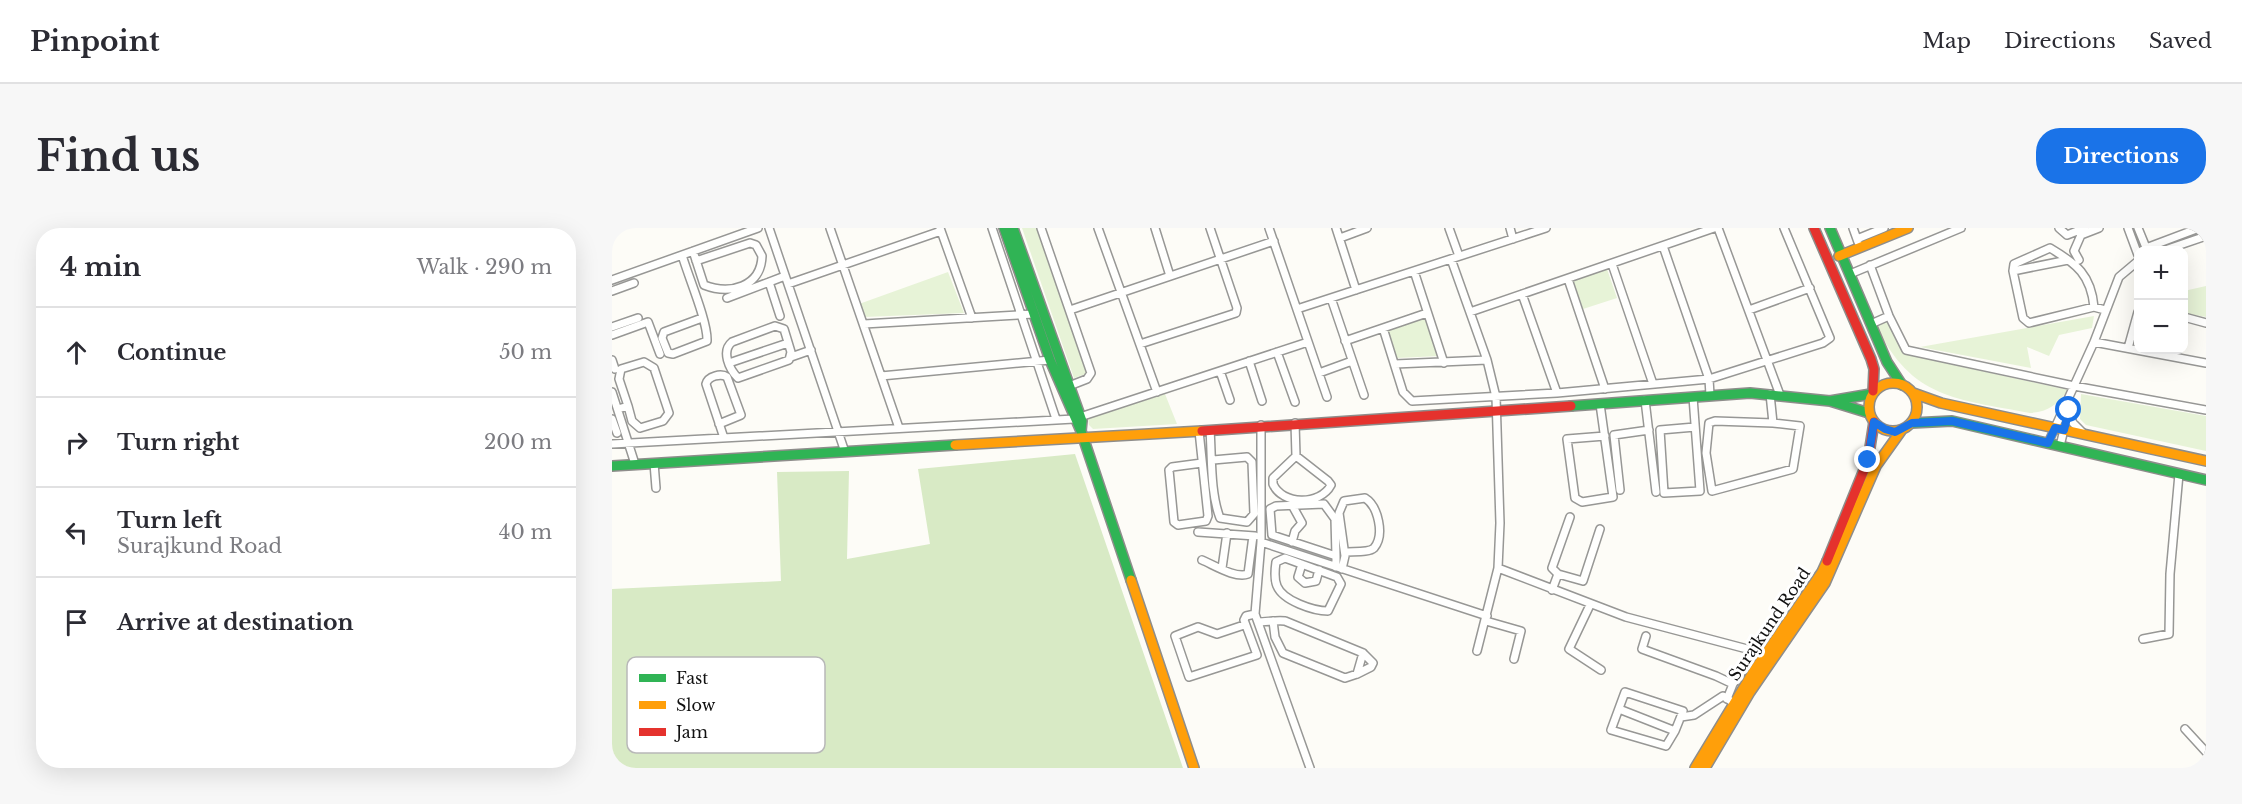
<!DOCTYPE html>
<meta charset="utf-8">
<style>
:root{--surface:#fff;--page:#f7f7f7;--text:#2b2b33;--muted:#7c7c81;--line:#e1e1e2;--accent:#1a73e8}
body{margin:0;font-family:"Libre Baskerville",serif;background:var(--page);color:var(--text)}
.controls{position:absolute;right:18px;top:18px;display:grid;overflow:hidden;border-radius:12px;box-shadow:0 6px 24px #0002}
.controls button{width:54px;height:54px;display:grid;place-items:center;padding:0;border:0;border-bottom:2px solid var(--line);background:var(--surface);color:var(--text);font:30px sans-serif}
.stop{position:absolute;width:18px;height:18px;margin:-14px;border:4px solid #1a73e8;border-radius:50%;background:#fff}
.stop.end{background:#1a73e8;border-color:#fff;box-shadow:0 2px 6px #0008}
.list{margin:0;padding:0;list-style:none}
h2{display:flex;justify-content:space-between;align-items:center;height:78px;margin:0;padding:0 24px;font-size:26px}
h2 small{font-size:20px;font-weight:400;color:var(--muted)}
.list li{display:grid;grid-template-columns:39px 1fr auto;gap:18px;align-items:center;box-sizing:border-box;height:90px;padding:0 24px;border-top:2px solid var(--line)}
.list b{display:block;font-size:22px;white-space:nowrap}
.list p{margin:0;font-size:20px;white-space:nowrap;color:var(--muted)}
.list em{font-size:20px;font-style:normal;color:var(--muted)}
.icon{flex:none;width:33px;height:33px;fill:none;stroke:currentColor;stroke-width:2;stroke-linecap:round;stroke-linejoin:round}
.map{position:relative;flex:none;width:1594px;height:540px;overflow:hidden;border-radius:24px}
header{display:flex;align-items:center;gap:36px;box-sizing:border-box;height:84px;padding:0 30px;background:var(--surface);border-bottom:2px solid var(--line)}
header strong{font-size:28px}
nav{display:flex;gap:33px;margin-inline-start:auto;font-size:21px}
.intro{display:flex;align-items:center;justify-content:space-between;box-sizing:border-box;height:144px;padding:0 36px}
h1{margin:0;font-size:42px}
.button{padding:15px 27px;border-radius:24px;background:var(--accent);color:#fff;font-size:21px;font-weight:700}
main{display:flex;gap:36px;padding:0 36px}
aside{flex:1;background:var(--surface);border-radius:24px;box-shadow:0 6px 24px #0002}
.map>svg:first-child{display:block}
</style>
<header>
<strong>Pinpoint</strong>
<nav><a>Map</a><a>Directions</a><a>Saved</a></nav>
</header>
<div class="intro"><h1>Find us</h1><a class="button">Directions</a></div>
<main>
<aside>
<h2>4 min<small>Walk · 290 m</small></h2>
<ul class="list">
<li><svg class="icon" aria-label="ahead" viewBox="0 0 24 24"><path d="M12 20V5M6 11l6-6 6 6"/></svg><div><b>Continue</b></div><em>50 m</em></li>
<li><svg class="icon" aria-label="right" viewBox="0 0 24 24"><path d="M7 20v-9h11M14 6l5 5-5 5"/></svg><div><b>Turn right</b></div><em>200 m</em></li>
<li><svg class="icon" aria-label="left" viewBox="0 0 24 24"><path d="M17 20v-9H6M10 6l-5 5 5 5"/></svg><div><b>Turn left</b><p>Surajkund Road</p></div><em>40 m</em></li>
<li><svg class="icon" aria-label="arrive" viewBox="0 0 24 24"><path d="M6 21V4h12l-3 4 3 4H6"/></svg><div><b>Arrive at destination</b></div></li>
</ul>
</aside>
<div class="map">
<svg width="1594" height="540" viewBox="0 0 1594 540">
<rect width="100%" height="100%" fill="#fdfcf7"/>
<!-- green -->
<path fill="#e7f3d7" d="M410,0H427L477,145L462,150Z
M995,41L1005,70L971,81L961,53Z
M336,44L352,85L252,89L247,76Z
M1594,58V89L1572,85V63Z
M1482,88L1480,100L1447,107L1437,128L1415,119L1419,140L1308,119Z
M813,90L827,128L785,130L776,103Z
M1277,92L1292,126L1456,162C1445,177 1436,184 1418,185C1345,171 1299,171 1264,97Z
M553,166L565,196L481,201L477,197L476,190Z
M1469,166L1594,188V223L1474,197L1468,191Z"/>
<!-- forest -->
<path fill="#d8eac5" d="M463,226L571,540H0V361L169,353L165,244L237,243L235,331L318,316L306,241Z"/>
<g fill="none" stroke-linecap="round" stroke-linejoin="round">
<defs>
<path id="street" d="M157,0L233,224
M218,0L287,200
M328,0L360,90
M380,0L444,191
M429,0L479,145L475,151L457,158
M486,0L545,164
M543,0L558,48
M657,0L715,169
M724,0L744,62
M837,0L847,28
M898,0L901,11
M1106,0L1168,167
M1241,0L1246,14
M1447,0L1455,7L1473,0
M1516,0L1526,27
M1526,0L1535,22
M0,1L3,0
M728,10L755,0
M1245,11L1272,0
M1051,18L1097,151L1098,167
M1534,20L1587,0
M1553,22L1594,8
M81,23L92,57C118,67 149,59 150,28L144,17L138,15L84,33
M70,27C76,48 96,94 95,113L61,126L56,125L50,110L52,104L90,90
M839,31L875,132L884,169L888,295L886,340L865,423
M1467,32L1462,23L1469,7L1487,0
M1000,36L1041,156
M1258,37L1277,88L1294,122L1462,158L1594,182
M802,43L832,135
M1401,43L1456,32
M1238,46L1349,0
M956,51L993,161
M0,52L146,0
M157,54L168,88
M176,56L329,3
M0,63L22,55
M910,66L945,165
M115,70L173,48
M719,70L752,167
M1482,79C1479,47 1465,36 1438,20L1402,36L1401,43L1411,90L1417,95L1482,79L1493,82
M685,81L934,0
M458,82L662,13
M1137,82L1198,60
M858,84L1102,0
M1572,89L1594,95
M252,96L422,86
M1259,96L1277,88
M163,98L172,101L179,124L177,132L126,150C117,141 109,123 120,114Z
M0,99L26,90
M771,100L791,164L800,173L945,165L1097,151L1211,115L1218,110L1172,0
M0,107L36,94L48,126
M733,113L815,85
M1482,114L1594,135
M528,116L624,85L625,80L598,0
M1516,120L1526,84
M665,124L683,174
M179,129L199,122
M0,132L3,141
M637,133L650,173
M117,135L176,115
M783,136L875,132
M608,143L618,172
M707,145L740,133
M269,148L438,132
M0,164L23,236
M1158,166L1161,195
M1081,169L1088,263L1052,265L1048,202L1083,199
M1033,172L1044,264
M988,176L1001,269L970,274L963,270L955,211L993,208
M6,181L16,178L20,193L28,200L51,193L57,185L42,140L32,134L9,141L7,151L16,178
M1456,183L1461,195L1471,205
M468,189L696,114
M0,191L5,205
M1103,193L1161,195L1188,198L1181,241L1100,263L1094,225L1097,195Z
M683,195L684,228L661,250V256C670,277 708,278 719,257L716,253L684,228
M107,196L129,187L115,149C109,145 96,148 94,156L112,210
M649,197V314L643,386L698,540
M598,202C600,229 598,264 608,290L635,294L642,286L640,234L635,229L601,232
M587,203L596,288L594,293L566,297L562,294L557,242L560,239L590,235
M1436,215L1482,114L1507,49L1526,33
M0,216L462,191
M1448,218L1456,185L1455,174
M42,235L44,260
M1008,262L1002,207L1037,202
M680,277L690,295L683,303L680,314
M586,304L643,308
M649,314L875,388
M724,328L723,291L712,276L664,278L658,281L660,307L724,328V339
M673,330L725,349L729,356L716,383C702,383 671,373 665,358C662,351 663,341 664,334Z
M590,332C602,337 624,351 636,346L641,308
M690,336L686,349L693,355L704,353L707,342
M610,340L615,305
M886,340L1014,389L1154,426
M730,341L733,328L727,285L732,273L753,270C766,278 773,307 762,320C757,325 740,323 733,324
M946,346L971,353L988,301
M940,362L946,346L940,340L958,289
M978,377L957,421L989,442
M874,393L909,403L902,431
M646,394C655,394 664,392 673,393L751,425L745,446L733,450L671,425L663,409L661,393
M632,397L605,406L586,399L563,408L577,449L645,427L632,392L634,388L643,386
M1034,408L1030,421L1104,448L1121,456
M1531,411L1557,406L1558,346L1567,246
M745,446L759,439L761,435L751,425
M1115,471L1121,456L1145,423
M1007,481L1063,503L1071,483L1013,464L999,502L1054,518L1063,503
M1069,489L1082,487L1111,468L1122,475
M1573,501L1594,524"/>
<path id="fast" d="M392,0L438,132L469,203L519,352
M401,0L470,193L469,203
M1218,0L1275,134L1290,157
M1218,173L1259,166
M959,178L1138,165L1218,173L1257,185
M1300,195L1340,193L1594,252
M0,238L343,217"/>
<path id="slow" d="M1227,28L1296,0
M1257 179a24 24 0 1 1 48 0a24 24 0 1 1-48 0Z
M1301,165L1329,175L1594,233
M343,217L590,203
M519,352L582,540
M1083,540L1143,441L1210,344L1215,333
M1093,540L1138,464L1213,355L1264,238L1289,203"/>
<path id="jam" d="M1202,0L1259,131L1262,141L1261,163
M590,203L959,178
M1215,333L1256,232L1262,194"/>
</defs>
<!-- street casing -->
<use href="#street" stroke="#979795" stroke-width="10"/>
<!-- fast casing -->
<use href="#fast" stroke="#8e8d8b" stroke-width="12"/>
<!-- slow casing -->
<use href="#slow" stroke="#8e8d8b" stroke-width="12"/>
<!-- jam casing -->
<use href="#jam" stroke="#8e8d8b" stroke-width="12"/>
<!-- street -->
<use href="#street" stroke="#fffffe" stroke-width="7"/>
<!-- fast -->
<use href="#fast" stroke="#30b455" stroke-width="9"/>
<!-- slow -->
<use href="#slow" stroke="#ff9f0a" stroke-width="9"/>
<!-- jam -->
<use href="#jam" stroke="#e5322d" stroke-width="9"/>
</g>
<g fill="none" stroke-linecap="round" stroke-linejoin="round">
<!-- route -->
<path stroke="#1a73e8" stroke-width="8" d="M1256,232L1262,194L1273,201L1283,204L1300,195L1340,193L1436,215L1443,200L1452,202L1457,182"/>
</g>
<g text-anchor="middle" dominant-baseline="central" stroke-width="6" stroke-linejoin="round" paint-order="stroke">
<!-- street labels -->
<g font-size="16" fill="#111" stroke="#fff">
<text transform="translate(1157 396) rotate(-56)">Surajkund Road</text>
</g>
</g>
<!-- legend -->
<rect x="15" y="429" width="198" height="96" rx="9" fill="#fff" stroke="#b8b8b8" stroke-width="1.5"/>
<rect x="27" y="446" width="27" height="8" fill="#30b455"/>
<rect x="27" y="473" width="27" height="8" fill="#ff9f0a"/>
<rect x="27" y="500" width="27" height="8" fill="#e5322d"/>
<g font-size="16" fill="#111">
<text x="64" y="456">Fast</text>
<text x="64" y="483">Slow</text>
<text x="64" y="510">Jam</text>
</g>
</svg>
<div class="controls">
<button>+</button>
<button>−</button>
</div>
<div class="stop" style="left:1457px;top:182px"></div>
<div class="stop end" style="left:1256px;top:232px"></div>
</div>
</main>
